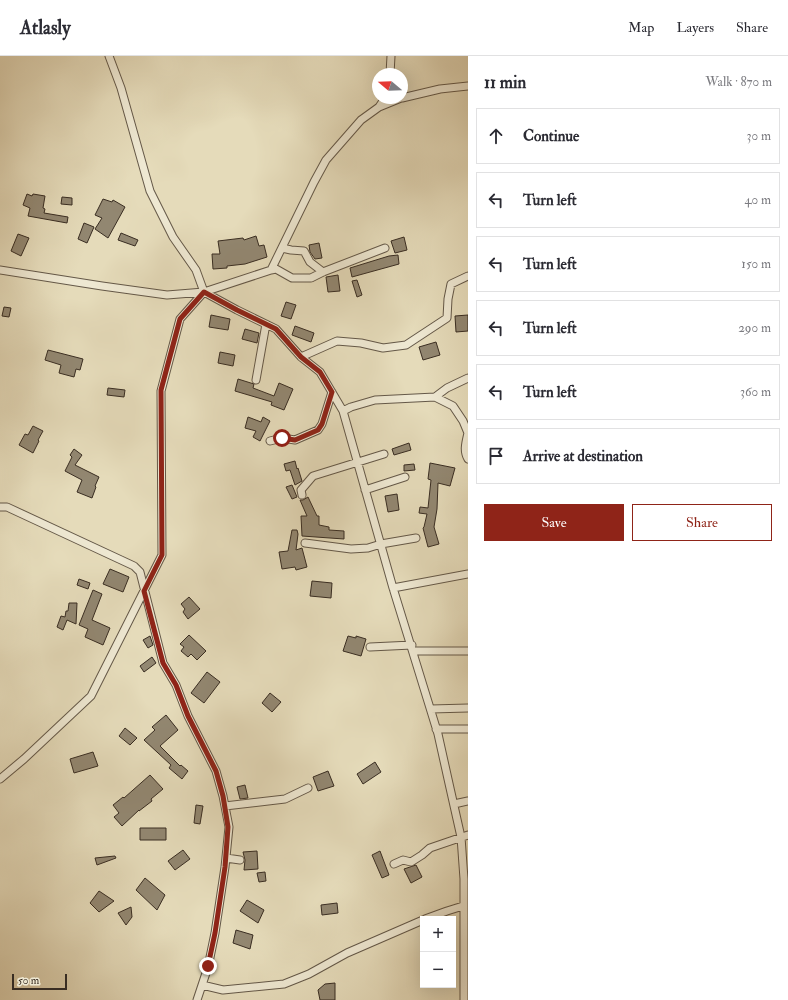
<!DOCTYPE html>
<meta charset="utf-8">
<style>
:root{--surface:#fff;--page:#f7f7f7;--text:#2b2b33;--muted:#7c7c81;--line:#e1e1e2;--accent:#8f2418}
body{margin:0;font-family:"IM FELL Double Pica",serif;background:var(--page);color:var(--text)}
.controls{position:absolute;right:12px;bottom:12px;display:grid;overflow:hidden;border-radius:0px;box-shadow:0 4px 16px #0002}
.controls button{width:36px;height:36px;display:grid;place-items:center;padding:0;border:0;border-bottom:1px solid var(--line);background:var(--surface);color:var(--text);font:20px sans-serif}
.compass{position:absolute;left:372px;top:12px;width:36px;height:36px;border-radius:50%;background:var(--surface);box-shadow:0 4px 16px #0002;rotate:289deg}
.scale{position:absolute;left:12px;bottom:10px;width:55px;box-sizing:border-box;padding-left:4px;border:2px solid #392d22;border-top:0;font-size:11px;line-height:14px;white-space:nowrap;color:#392d22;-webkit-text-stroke:3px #eee8d2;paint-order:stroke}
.stop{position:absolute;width:12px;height:12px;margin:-9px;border:3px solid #8f2418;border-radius:50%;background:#fff}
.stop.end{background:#8f2418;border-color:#fff;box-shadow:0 1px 4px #0008}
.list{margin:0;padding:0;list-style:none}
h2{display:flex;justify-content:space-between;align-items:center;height:52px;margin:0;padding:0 16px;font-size:17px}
h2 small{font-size:13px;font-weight:400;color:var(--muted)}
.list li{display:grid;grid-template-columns:26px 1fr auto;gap:12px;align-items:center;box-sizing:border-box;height:56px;margin:0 8px 8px;padding:0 8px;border:1px solid var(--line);border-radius:0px}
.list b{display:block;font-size:15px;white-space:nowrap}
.list em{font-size:13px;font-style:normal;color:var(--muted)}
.actions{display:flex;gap:8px;padding:12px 16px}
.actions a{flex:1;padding:9px 0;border:1px solid var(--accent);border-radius:0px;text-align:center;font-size:14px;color:var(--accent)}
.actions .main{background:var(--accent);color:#fff}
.icon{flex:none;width:22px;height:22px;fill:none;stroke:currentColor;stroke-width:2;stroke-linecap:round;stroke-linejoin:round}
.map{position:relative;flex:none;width:468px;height:944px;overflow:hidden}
header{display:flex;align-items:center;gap:24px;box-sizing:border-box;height:56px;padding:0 20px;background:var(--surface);border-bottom:1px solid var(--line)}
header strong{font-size:19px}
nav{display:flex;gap:22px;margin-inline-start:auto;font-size:14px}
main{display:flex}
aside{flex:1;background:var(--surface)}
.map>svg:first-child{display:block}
</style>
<header>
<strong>Atlasly</strong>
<nav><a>Map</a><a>Layers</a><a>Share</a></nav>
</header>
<main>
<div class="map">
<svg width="468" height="944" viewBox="0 0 468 944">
<rect width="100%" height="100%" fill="#e5dbba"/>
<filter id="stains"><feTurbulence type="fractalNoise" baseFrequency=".005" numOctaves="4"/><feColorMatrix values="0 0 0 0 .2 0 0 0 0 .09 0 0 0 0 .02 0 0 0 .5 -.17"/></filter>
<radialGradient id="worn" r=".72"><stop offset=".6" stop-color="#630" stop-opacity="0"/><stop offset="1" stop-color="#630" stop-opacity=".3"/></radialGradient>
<!-- building -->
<path fill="#928771" stroke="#392d22" d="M27,138L32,140L33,138L45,140L43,152L45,153L44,157L68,161L67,167L28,160L30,152L23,149Z
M62,141L72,142V149L61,148Z
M103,143L112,146L113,144L125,151L108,182L95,173L102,162L95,159Z
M84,167L94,171L87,187L78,183Z
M121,177L138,184L135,190L118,184Z
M18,178L29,182L21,200L11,195Z
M256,180L259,190L264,189L267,201L245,208L227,210V212L213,213L212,198H220L218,185L243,182L244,184Z
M404,181L407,194L395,197L391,185Z
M319,187L322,202L315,203L310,196L309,189Z
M398,199L399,208L352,221L350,212L389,200Z
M338,219L340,235L328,236L326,221Z
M357,224L362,239L357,241L352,225Z
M286,246L296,249L291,263L281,260Z
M4,251L11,252L9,261L2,260Z
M211,259L230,263L228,274L209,271Z
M468,259V275L456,276L455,260Z
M295,270L314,277L311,286L292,279Z
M245,273L259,277L257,287L242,283Z
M436,286L440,299L423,304L419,291Z
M48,294L83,303L80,314L76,313L74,321L59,317L61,309L45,304Z
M220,296L235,299L233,310L218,307Z
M238,323L254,328L253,332L274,340L279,327L293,333L284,354L271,349L272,346L235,335Z
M108,332L125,334L124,341L107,339Z
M248,361L261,366L263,361L270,365L260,385L253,381L256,375L245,372Z
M33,370L43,375L38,384L39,385L33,397L19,389L25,378L28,379Z
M409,387L411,394L394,399L392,393Z
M74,393L82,399L75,409L99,421L95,430L96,431L92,442L77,436L82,424L65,415L72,401L70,399Z
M295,405L297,413L298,412L302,425L295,429L290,414L286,415L284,408Z
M430,407L455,412L450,430L438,427L437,453L434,471L439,488L428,491L423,472L424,471L427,458L419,457L420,451L428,452L431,424L428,423Z
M414,408L415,414L404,415V409Z
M292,429L297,441L292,443L286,431Z
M397,438L399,454L388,456L385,440Z
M308,441L317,460H319V469L329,471V474L344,475V483L302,480L301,460H307L300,444H303Z
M292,474H297L298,478L296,494L302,492L307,511L296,514L295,511L282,513L279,496L288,495Z
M110,513L129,521L123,536L103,528Z
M79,523L90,527L88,533L77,529Z
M312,525L332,527L331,542L310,540Z
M93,534L102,538L92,564L110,572L103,589L85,581L88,573L79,569Z
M189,541L200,553L188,563L183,556L185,553L181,548Z
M69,547H77L76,568L67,564L63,574L57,571L61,560L65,561L66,555H68Z
M189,579L206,595L197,604L191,598L188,601L181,595L184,591L180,588Z
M150,580L153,589L148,592L143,584Z
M348,580L356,582V580L366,583L361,600L343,595Z
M152,601L156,607L144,616L140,610Z
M207,616L220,626L204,647L191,637Z
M270,637L281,646L272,656L262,647Z
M166,659L178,674L160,690L180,710L181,709L188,715L182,723L169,712L171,709L144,684L155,674L152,671Z
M125,672L137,682L130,689L119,680Z
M93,696L98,710L74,717L70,703Z
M375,706L381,716L363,728L357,718Z
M328,715L334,730L318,735L313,721Z
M150,719L163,733L151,743L152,745L139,755V754L122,770L114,761L119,757L113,749L123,741L124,742Z
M245,729L248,742L240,743L237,731Z
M196,749L203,750L200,768L194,767Z
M140,772H166V784H140Z
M183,794L190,803L175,814L168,805Z
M257,795L258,813L244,814L245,804L243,796Z
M380,795L389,819L382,822L372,799Z
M115,800L116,802L97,809L95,802Z
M416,809L422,821L411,827L404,813Z
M265,816L266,825L259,826L257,817Z
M145,822L165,839L157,854L136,834Z
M99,835L114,845L99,856L90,847Z
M247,844L264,854L258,867L240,855Z
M337,847L338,857L322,859L321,849Z
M131,851L132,861L126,869L118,857Z
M236,874L253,879L250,893L233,887Z
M335,927V944H320L318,934L325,928Z"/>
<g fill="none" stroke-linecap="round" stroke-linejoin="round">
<defs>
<path id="street" d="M109,0L121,32L150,135L173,181L196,214L204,236
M390,18L391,0
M402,42L440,33L468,30
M379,51L401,42
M282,192L291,194L304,195L310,206L323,216
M0,214L102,230L167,239L204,236L237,254L276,273L301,301L320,316L343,355L393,532L438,678L450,732L461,781L464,823V944
M271,214L276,213L292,222H311L323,216L385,192
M301,301L337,285L361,287L383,292L406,289L447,262L448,243L451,228L468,220
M256,324L266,268
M435,341L453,350L463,365L468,377
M343,355L351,351L375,344L435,341L447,332L468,322
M468,377C466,386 463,395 468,403
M270,385L282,382L295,384L318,374L322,368L332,336
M365,434L405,421
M302,439L301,434L313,420L384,398
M0,451H7L134,510L140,516L163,607L176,629L188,660L216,715L223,740L229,771L225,811L215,877L208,911L197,944
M305,487L351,493L368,492L381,488L416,482
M393,532L468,518
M370,591L412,589
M413,595H467
M431,653L468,652
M436,673H468
M0,723L24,703L91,640L162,499L161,335L180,263L204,236L271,214L314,126L326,104L361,64L379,51L385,42
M454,748L468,745
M225,750L285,743L308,732
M226,802L240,804
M394,808L403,804L411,806L422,799L430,792L468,779
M425,863L447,855L463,850
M202,929L223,934L284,928L309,918L347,897L423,864"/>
</defs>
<!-- street casing -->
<use href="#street" stroke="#645848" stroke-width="9"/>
<!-- street -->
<use href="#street" stroke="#eee8d2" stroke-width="7"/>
</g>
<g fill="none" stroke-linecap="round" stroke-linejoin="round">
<!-- route -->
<path stroke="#8f2418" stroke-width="5" d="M208,910L215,877L225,811L228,771L223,740L216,715L188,660L176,629L163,607L144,535L162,499L161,334L180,263L204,236L237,254L276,273L301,301L320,316L332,336L322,368L318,374L295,384L282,382"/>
</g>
<rect width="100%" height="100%" filter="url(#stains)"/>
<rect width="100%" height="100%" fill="url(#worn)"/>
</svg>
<div class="controls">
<button>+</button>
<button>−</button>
</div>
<svg class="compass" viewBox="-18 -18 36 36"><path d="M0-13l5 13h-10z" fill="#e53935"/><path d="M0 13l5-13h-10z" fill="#7c7c81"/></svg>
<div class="scale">50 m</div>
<div class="stop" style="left:282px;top:382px"></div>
<div class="stop end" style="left:208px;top:910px"></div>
</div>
<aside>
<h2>11 min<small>Walk · 870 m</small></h2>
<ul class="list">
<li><svg class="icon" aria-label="ahead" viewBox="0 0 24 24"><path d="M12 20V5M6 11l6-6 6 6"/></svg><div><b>Continue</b></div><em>30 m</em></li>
<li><svg class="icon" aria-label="left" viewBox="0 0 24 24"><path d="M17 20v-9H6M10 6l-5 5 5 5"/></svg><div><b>Turn left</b></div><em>40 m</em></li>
<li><svg class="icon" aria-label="left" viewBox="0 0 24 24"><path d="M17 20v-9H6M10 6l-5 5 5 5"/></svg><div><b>Turn left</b></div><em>150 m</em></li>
<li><svg class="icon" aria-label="left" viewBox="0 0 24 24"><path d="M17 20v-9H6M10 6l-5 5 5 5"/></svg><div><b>Turn left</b></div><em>290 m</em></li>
<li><svg class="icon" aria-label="left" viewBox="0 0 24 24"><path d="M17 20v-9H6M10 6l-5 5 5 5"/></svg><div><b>Turn left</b></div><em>360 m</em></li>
<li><svg class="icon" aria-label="arrive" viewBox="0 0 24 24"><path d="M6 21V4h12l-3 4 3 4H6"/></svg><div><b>Arrive at destination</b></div></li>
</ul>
<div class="actions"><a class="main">Save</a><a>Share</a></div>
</aside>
</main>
